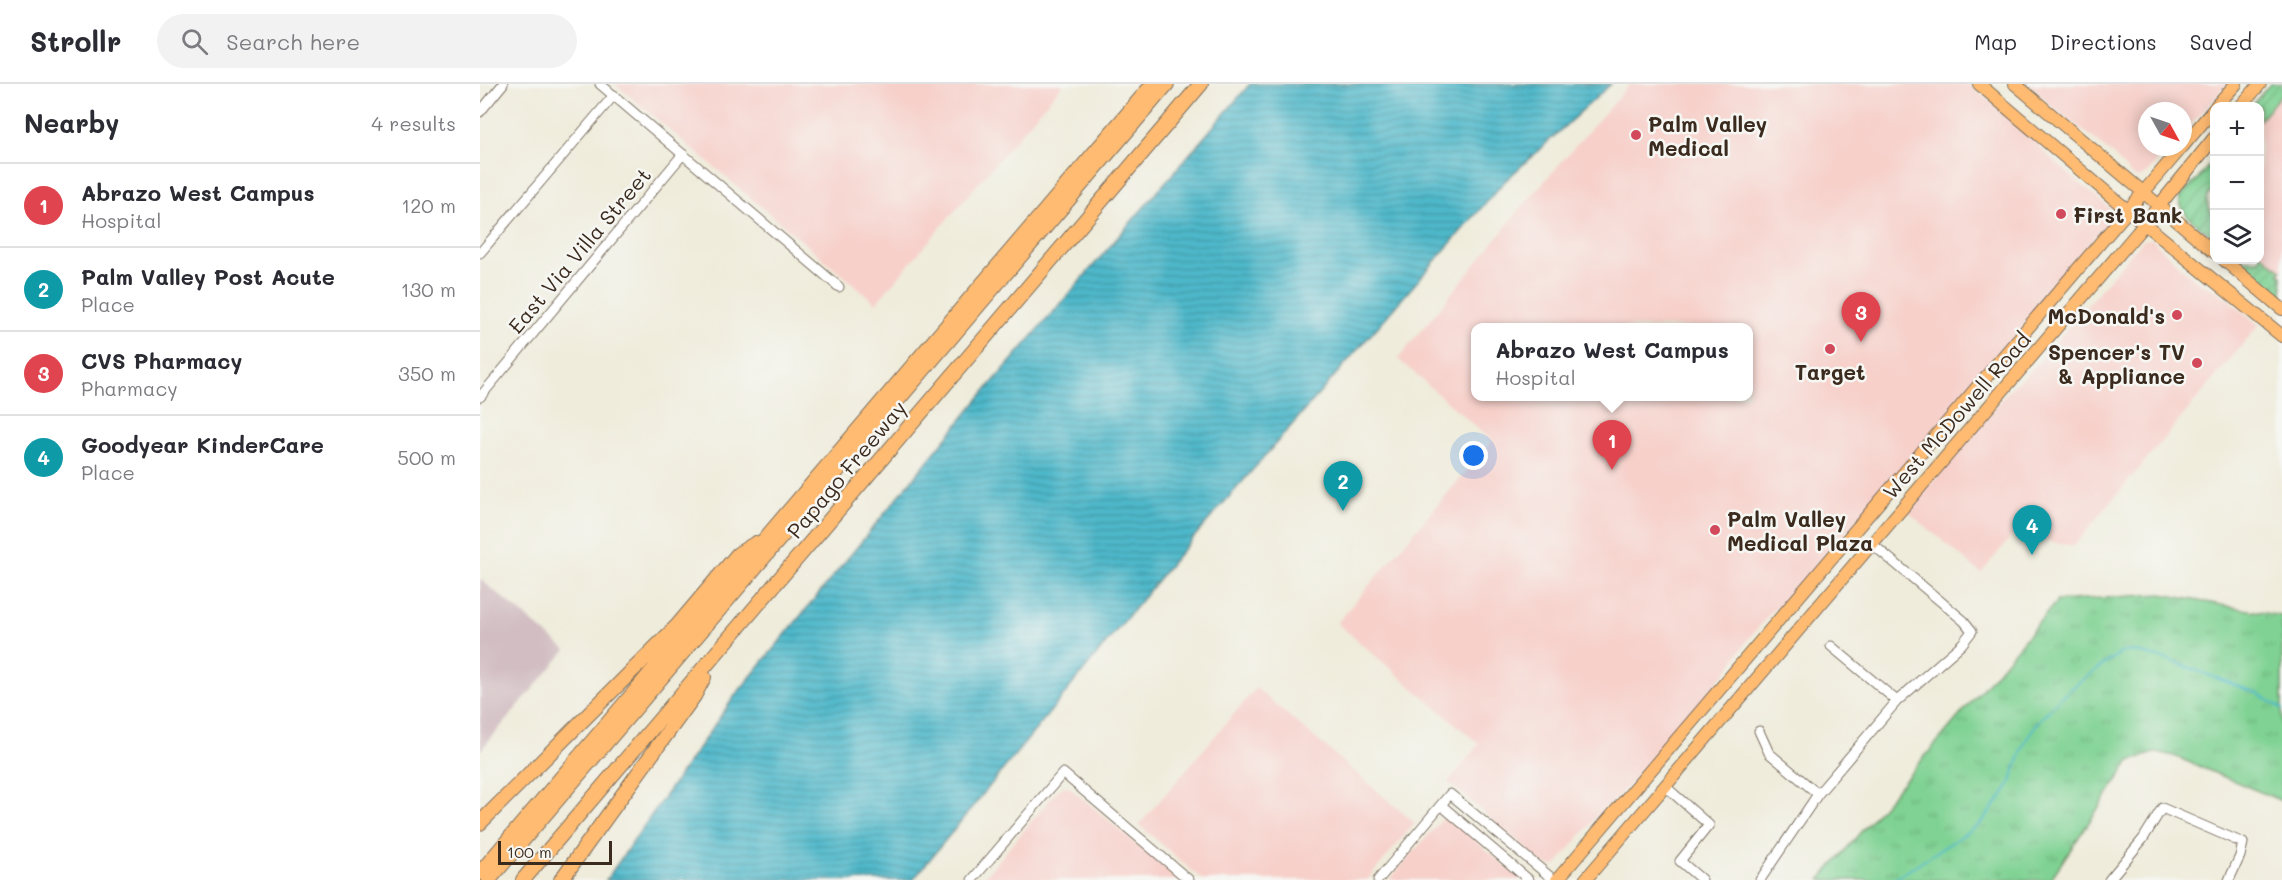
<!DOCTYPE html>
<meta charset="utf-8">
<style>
:root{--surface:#fff;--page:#f2f2f3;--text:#2b2b33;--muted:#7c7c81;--line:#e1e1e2;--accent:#d1495b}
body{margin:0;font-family:Mali,sans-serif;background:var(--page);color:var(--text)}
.controls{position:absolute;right:18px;top:18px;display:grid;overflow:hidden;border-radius:12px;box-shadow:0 3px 15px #0003}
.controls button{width:54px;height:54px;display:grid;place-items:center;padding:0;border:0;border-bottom:2px solid var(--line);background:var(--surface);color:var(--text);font:30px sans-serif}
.compass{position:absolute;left:1658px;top:18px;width:54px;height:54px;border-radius:50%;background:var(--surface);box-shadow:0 3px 15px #0003;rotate:130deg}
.scale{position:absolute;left:18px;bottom:15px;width:114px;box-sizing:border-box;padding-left:6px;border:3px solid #3b2a1e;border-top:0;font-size:16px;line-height:21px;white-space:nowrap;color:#3b2a1e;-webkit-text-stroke:4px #f6f6f2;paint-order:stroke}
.you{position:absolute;left:994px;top:372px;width:21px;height:21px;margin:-15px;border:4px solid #fff;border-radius:50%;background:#1a73e8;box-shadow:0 0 0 9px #1a73e833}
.badge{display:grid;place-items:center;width:39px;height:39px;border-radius:50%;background:var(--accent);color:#fff;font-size:20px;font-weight:700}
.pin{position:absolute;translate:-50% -50px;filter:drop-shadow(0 2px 3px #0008)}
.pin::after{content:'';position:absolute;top:32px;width:21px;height:18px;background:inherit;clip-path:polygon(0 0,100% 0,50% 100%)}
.popup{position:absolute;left:991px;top:239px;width:282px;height:78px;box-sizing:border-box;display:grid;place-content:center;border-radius:12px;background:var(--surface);filter:drop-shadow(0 2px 4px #0005);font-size:20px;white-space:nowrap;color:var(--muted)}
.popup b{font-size:22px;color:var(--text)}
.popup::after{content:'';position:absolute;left:50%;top:100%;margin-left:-12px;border:12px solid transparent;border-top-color:var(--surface)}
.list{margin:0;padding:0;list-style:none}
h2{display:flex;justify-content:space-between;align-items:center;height:78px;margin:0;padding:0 24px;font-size:26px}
h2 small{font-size:20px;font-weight:400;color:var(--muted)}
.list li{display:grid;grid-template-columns:39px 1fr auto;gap:18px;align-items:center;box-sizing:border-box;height:84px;padding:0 24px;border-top:2px solid var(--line)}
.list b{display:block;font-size:22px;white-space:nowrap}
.list p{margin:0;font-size:20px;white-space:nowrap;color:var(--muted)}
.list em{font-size:20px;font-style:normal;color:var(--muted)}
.icon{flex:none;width:33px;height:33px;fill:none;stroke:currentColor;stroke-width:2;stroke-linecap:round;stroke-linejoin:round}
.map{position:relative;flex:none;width:1802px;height:796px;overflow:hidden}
header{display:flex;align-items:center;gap:36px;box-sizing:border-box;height:84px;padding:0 30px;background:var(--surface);border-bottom:2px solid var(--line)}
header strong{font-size:28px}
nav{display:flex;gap:33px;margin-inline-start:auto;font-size:21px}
.search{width:420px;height:54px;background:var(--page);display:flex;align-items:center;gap:15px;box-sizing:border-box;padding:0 21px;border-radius:33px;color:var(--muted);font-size:22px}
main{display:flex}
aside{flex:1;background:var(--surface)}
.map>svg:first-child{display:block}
</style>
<header>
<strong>Strollr</strong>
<div class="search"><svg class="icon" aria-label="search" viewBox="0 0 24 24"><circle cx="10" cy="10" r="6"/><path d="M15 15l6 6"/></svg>Search here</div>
<nav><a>Map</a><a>Directions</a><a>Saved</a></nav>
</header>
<main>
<aside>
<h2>Nearby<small>4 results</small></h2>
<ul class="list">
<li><span class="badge" style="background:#e0444e">1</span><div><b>Abrazo West Campus</b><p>Hospital</p></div><em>120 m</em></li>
<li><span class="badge" style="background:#0f9aa8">2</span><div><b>Palm Valley Post Acute</b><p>Place</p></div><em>130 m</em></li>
<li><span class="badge" style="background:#e0444e">3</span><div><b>CVS Pharmacy</b><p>Pharmacy</p></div><em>350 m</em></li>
<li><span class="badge" style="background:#0f9aa8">4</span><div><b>Goodyear KinderCare</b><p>Place</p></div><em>500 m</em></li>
</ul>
</aside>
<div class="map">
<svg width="1802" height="796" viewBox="0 0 1802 796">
<defs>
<pattern id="grass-tufts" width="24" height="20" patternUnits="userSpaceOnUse" patternTransform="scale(1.5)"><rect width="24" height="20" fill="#7fd293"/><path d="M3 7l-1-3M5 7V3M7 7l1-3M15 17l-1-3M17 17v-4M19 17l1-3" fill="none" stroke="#6fb47e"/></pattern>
<pattern id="garden-furrows" width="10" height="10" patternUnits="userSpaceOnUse" patternTransform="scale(1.5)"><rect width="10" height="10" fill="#7fd293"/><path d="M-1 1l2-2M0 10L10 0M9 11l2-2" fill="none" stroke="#6fb47e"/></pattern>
<pattern id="water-rules" width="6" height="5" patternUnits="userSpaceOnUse" patternTransform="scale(1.5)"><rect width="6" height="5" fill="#4db8ca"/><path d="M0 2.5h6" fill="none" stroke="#4196a3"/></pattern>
</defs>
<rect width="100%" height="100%" fill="#f6f6f2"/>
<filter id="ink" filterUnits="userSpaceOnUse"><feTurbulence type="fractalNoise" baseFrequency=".0167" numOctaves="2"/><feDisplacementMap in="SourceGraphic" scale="12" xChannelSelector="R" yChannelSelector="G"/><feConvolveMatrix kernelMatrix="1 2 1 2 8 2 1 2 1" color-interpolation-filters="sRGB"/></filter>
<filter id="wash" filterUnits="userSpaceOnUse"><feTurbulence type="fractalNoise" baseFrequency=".008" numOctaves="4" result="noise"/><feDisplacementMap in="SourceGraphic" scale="24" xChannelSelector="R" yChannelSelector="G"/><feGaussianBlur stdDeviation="1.35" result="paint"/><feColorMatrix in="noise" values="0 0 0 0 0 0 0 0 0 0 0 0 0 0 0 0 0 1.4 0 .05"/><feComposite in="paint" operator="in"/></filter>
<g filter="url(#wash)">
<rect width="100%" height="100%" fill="#efecdb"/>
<!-- built -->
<path fill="#f7d0ca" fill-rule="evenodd" d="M135,0H583L396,219Z
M1150,0H1489L1536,40L1577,80L1628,123L1633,131L1630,137L1597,172L1591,186L1309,516L1293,526L1268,555L1250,583L1153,697L1118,731L1077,780L1071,782L1064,780L968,698L999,660L857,539L1012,357L918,275L1047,117ZM996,243H1268V312H996Z
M1549,0H1748L1703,49V27H1667V63H1690L1666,90L1658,94L1650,90L1634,72L1612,53L1574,25Z
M1802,9V192L1798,189L1800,186L1780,169V36Z
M1672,155L1699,182L1720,199L1740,209L1779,241L1594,462L1533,451L1501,489L1427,427L1532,303L1548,290L1661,158L1664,156Z
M776,604L935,739L887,796H723L659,741Z
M584,702L590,704L699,796H502L578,706Z
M964,733L971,736L1042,796H909Z"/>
<!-- industrial -->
<path fill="#d2bec2" d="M0,495L86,566L0,667Z"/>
<!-- grass -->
<path fill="url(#grass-tufts)" stroke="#5d7e58" stroke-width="1.5" d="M1682,510L1802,532V717L1694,672L1677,668L1650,677L1570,796H1340L1577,517Z"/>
<!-- garden -->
<path fill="url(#garden-furrows)" stroke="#5d7e58" stroke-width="1.5" d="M1790,0H1802V9L1780,36V22H1771Z
M1734,75V104L1728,112L1727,117L1729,125L1734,132V154C1719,141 1701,133 1699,112L1718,95Z
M1780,169L1801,186L1799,189L1802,192V216L1758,176H1780Z"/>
<!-- water -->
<path fill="url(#water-rules)" stroke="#447174" stroke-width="1.5" d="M770,0H1131L1024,98L694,476L433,796H126L254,613L500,313Z"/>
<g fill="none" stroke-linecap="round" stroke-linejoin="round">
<!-- stream -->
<path stroke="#4db8ca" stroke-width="2" d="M1413,796L1499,741L1521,714L1530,700L1545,658L1556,640L1581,613L1602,596L1640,569L1652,567L1686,575L1779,610L1802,625"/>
</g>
</g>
<g filter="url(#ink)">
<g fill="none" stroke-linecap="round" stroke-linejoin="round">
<defs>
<path id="minor" d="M120,0L359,203
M0,28L23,0
M0,169L134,11
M0,313L203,70
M1351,562L1417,617
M1279,647L1289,669L1338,710
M1185,702L1229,741L1200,777L1222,796
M961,721L1049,796
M492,796L583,689L709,796
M898,796L970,710L1074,796
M1280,796L1338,710L1417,617L1482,560L1492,547L1484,537L1391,459
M1629,796L1663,755L1682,724L1763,759L1760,772L1749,796"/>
<path id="major" d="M1499,0L1639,119L1802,252
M1535,0L1734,168
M1736,22L1756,0
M1761,22L1780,0
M1703,62L1734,25
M1744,176L1802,225
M1077,796L1702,63
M1105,796L1657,149L1734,54"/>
<path id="highway" d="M0,739L197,542L258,470L276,459
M0,789L673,0
M9,796L687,0
M43,796L721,0
M81,796L214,612L224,593"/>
</defs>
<!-- minor casing -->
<use href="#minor" stroke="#7a6e60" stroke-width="11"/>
<!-- major casing -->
<use href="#major" stroke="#7a6e60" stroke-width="14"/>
<!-- highway casing -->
<use href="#highway" stroke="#7a6e60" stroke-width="16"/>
<!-- minor -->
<use href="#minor" stroke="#fff" stroke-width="9"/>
<!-- major -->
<use href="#major" stroke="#ffbb71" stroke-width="12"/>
<!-- highway -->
<use href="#highway" stroke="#ffbb71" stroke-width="14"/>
</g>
</g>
<!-- markers -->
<g fill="#d1495b" stroke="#f6f6f2" stroke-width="2">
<circle cx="1156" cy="51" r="6"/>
<circle cx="1581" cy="130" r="6"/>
<circle cx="1697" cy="231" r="6"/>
<circle cx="1350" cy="265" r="6"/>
<circle cx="1717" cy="279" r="6"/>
<circle cx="1235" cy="446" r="6"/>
</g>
<g text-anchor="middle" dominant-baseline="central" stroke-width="5" stroke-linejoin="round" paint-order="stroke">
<!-- poi labels -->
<g font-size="21" font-weight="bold" fill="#3b2a1e" stroke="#f6f6f2" text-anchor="start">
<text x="1168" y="39">Palm Valley<tspan x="1168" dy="24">Medical</tspan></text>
<text x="1593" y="130">First Bank</text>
<text x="1685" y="231" text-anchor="end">McDonald's</text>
<text x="1705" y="267" text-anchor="end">Spencer's TV<tspan x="1705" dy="24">&amp; Appliance</tspan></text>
<text x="1350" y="287" text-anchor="middle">Target</text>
<text x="1247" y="434">Palm Valley<tspan x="1247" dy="24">Medical Plaza</tspan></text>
</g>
<!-- street labels -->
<g font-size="21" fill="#3b2a1e" stroke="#f6f6f2">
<text transform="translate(99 166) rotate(-50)">East Via Villa Street</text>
<text transform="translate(1476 331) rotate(-49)">West McDowell Road</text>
<text transform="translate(366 385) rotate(-50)">Papago Freeway</text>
</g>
</g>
</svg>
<div class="controls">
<button>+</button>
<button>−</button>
<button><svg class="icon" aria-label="layers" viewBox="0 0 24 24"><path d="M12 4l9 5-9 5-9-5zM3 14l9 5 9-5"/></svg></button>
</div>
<svg class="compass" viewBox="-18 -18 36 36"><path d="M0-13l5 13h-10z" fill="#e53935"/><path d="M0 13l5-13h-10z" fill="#7c7c81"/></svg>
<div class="scale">100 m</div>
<div class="you"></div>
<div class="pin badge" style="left:1132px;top:386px;background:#e0444e">1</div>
<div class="popup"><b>Abrazo West Campus</b>Hospital</div>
<div class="pin badge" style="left:863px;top:427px;background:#0f9aa8">2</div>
<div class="pin badge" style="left:1381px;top:258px;background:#e0444e">3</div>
<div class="pin badge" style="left:1552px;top:471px;background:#0f9aa8">4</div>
</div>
</main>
